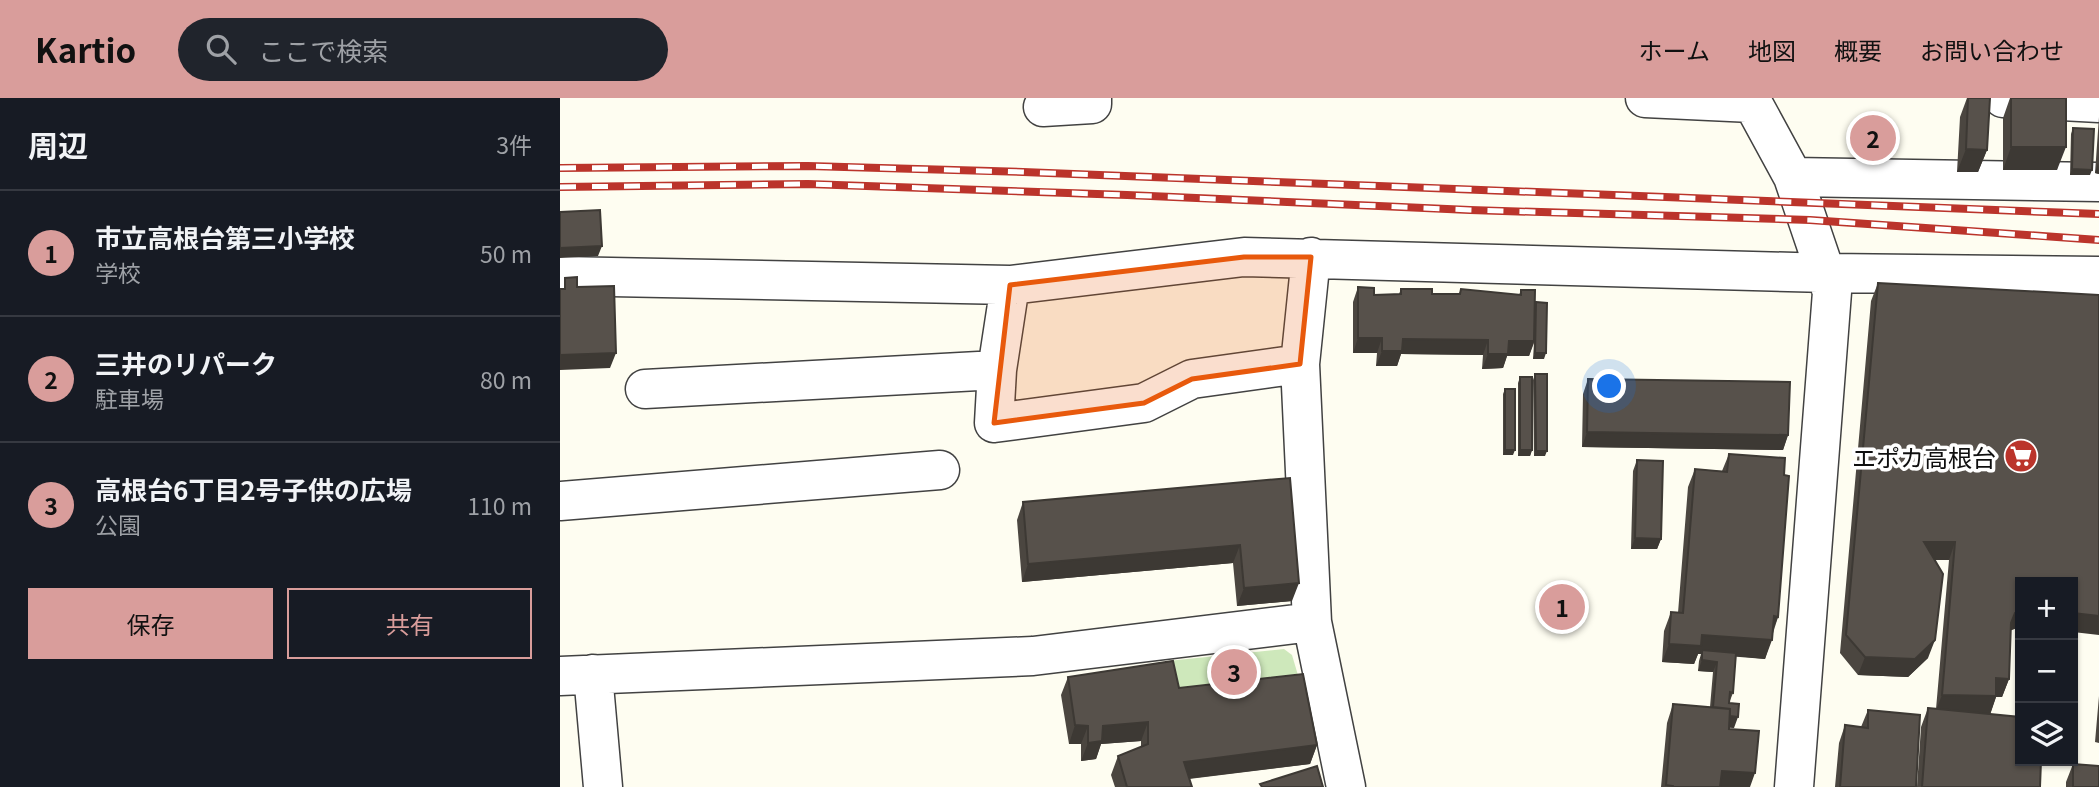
<!DOCTYPE html>
<html lang="ja">
<meta charset="utf-8">
<style>
:root{--surface:#171b24;--page:#20242c;--text:#f1f3f6;--muted:#9ea1a6;--line:#363941;--accent:#d99d9b}
body{margin:0;font-family:Georgia,"Noto Sans JP",serif;background:var(--page);color:var(--text)}
.controls{position:absolute;right:21px;bottom:21px;display:grid;overflow:hidden;border-radius:0px;box-shadow:0 2px 5px #0004}
.controls button{width:63px;height:63px;display:grid;place-items:center;padding:0;border:0;border-bottom:2px solid var(--line);background:var(--surface);color:var(--text);font:35px sans-serif}
.you{position:absolute;left:1050px;top:289px;width:24px;height:24px;margin:-18px;border:5px solid #fff;border-radius:50%;background:#1a73e8;box-shadow:0 0 0 10px #1a73e833}
.badge{display:grid;place-items:center;width:46px;height:46px;border-radius:50%;background:var(--accent);color:#111;font-size:23px;font-weight:700}
.pin{position:absolute;translate:-50% -50%;border:4px solid #fff;box-shadow:0 2px 7px #0006}
.list{margin:0;padding:0;list-style:none}
h2{display:flex;justify-content:space-between;align-items:center;height:91px;margin:0;padding:0 28px;font-size:30px}
h2 small{font-size:23px;font-weight:400;color:var(--muted)}
.list li{display:grid;grid-template-columns:46px 1fr auto;gap:21px;align-items:center;box-sizing:border-box;height:126px;padding:0 28px;border-top:2px solid var(--line)}
.list b{display:block;font-size:26px;white-space:nowrap}
.list p{margin:0;font-size:23px;white-space:nowrap;color:var(--muted)}
.list em{font-size:23px;font-style:normal;color:var(--muted)}
.actions{display:flex;gap:14px;padding:21px 28px}
.actions a{flex:1;padding:16px 0;border:2px solid var(--accent);border-radius:0px;text-align:center;font-size:24px;color:var(--accent)}
.actions .main{background:var(--accent);color:#111}
.icon{flex:none;width:38px;height:38px;fill:none;stroke:currentColor;stroke-width:2;stroke-linecap:round;stroke-linejoin:round}
.map{position:relative;flex:none;width:1539px;height:689px;overflow:hidden}
header{display:flex;align-items:center;gap:42px;box-sizing:border-box;height:98px;padding:0 35px;background:var(--accent);color:#111}
header strong{font-size:33px}
nav{display:flex;gap:38px;margin-inline-start:auto;font-size:24px}
.search{width:490px;height:63px;background:var(--page);display:flex;align-items:center;gap:18px;box-sizing:border-box;padding:0 24px;border-radius:38px;color:var(--muted);font-size:26px}
main{display:flex}
aside{flex:1;background:var(--surface)}
.map>svg:first-child{display:block}
</style>
<header>
<strong>Kartio</strong>
<div class="search"><svg class="icon" aria-label="search" viewBox="0 0 24 24"><circle cx="10" cy="10" r="6"/><path d="M15 15l6 6"/></svg>ここで検索</div>
<nav><a>ホーム</a><a>地図</a><a>概要</a><a>お問い合わせ</a></nav>
</header>
<main>
<aside>
<h2>周辺<small>3件</small></h2>
<ul class="list">
<li><span class="badge">1</span><div><b>市立高根台第三小学校</b><p>学校</p></div><em>50 m</em></li>
<li><span class="badge">2</span><div><b>三井のリパーク</b><p>駐車場</p></div><em>80 m</em></li>
<li><span class="badge">3</span><div><b>高根台6丁目2号子供の広場</b><p>公園</p></div><em>110 m</em></li>
</ul>
<div class="actions"><a class="main">保存</a><a>共有</a></div>
</aside>
<div class="map">
<svg width="1539" height="689" viewBox="0 0 1539 689">
<rect width="100%" height="100%" fill="#fefdf1"/>
<!-- grass -->
<path fill="#cee8bb" d="M724,551L732,557L740,584L616,598L608,563Z"/>
<g fill="none" stroke-linecap="round" stroke-linejoin="round">
<defs>
<path id="minor" d="M1085,0L1192,5
M1190,0L1233,79L1272,194L1234,689
M1443,0L1539,5
M483,9L532,6V0
M1233,79L1539,84
M751,159L740,266L752,524L786,689
M0,178L450,187L684,159L1268,175L1539,178
M450,187L437,272L434,325L584,305L632,281L740,266
M85,291L437,272
M0,403L380,372
M33,576L43,689
M0,578L473,558L752,524"/>
</defs>
<!-- minor casing -->
<use href="#minor" stroke="#424242" stroke-width="41"/>
<!-- minor -->
<use href="#minor" stroke="#fff" stroke-width="38"/>
<defs>
<path id="rail" d="M0,70L248,68L463,74L1539,116
M0,89L248,86L567,97L910,112L1250,122L1539,142"/>
</defs>
<!-- rail casing -->
<use href="#rail" stroke="#bb342b" stroke-width="8"/>
<!-- rail -->
<use href="#rail" stroke="#fff" stroke-width="5" stroke-dasharray="16" stroke-linecap="butt"/>
</g>
<!-- wall -->
<path fill="#4b4640" d="M1407,0H1430L1427,52L1418,74H1397L1400,19Z
M1450,0H1506L1497,72H1443V20Z
M1539,19V76L1535,75Z
M1513,30L1530,77H1510L1511,36Z
M1318,185L1459,529L1451,532L1449,581L1442,599H1436L1430,616L1480,689H1357L1361,629L1368,610L1376,611L1389,462H1374L1368,560L1348,579L1298,577L1280,555L1311,203Z
M798,189L814,197L839,196L841,191L872,196H899L901,191L959,197L961,192L975,208L976,204L984,261H973L974,245L969,258H947L943,270L922,271L923,257L841,256L837,268H816L817,255H793V204Z
M975,276L985,358H974L973,282Z
M960,279L972,352L970,358H958V285Z
M1028,281L1228,337L1223,352L1022,349L1023,296Z
M945,291L953,357H943V296Z
M1169,356L1224,377L1218,519L1205,561L1176,558L1173,595L1169,605L1174,630L1169,629V631L1190,689H1101L1107,625L1113,606L1150,609L1153,574L1138,573L1139,563L1141,556H1138L1134,566L1102,564L1104,533L1111,514L1118,515L1128,389L1135,371L1162,373Z
M1077,362L1101,441L1097,451H1071L1073,373Z
M730,380L732,503L677,508L673,465L462,484L457,422L463,404Z
M508,579L619,590L757,647L750,666L629,681L632,689H555L551,677L558,658L581,649V643L541,646L536,661L521,663V646H509L501,597Z
M1539,598V645L1535,644Z
M1308,612L1356,689H1275L1279,645L1285,627L1301,629Z
M1513,666L1539,689H1506V684Z"/>
<!-- shaded-wall -->
<path fill="#3d3934" d="M1451,49H1506L1497,72H1443Z
M1406,51L1427,52L1418,74H1397Z
M1538,65L1539,76L1535,75Z
M1512,71L1532,72L1530,77H1510Z
M42,148L38,158L0,160V150Z
M798,240H822L817,255H793Z
M843,241L928,242L923,257L841,256L837,268H816L822,253Z
M949,243H974L969,258H947L943,270L922,271L928,256Z
M56,255L50,270L0,272V257Z
M975,255H986L984,261H973Z
M1027,334L1228,337L1223,352L1022,349Z
M945,352H955L953,357H943Z
M960,352H972L970,358H958Z
M976,353H987L985,358H974Z
M1075,440L1101,441L1097,451H1071Z
M1364,444H1395L1389,462H1357Z
M680,447L673,465L462,484L468,466Z
M739,485L732,503L677,508L684,490Z
M1460,513V529L1449,533L1444,543L1455,515Z
M1513,515L1539,518V537L1513,534Z
M1214,518L1218,519L1211,537Z
M1142,537L1212,542L1205,561L1142,556V552L1141,556H1138L1134,566L1102,564L1109,546Z
M1375,542L1368,560L1348,579L1298,577L1305,559Z
M1142,562L1157,564L1153,574L1138,573Z
M1436,580L1449,581L1442,599H1436L1430,617L1375,615L1382,597Z
M1152,617L1178,619L1174,630L1148,628Z
M588,624L581,643L541,646L536,661L521,663L528,645L543,628Z
M515,627L528,628L521,646H509Z
M757,647L750,666L617,682L624,664Z
M1162,673L1195,675L1190,689H1156Z"/>
<!-- building -->
<path fill="#57514b" stroke="#3d3934" stroke-width="2" d="M1408,0H1430L1427,52L1406,51Z
M1451,0H1506V49H1451Z
M1513,30L1534,31L1532,72L1512,71Z
M40,112L42,148L0,150V114Z
M17,179V189L54,188L56,255L0,257V191H5V180Z
M1318,185L1539,197V518L1513,515V484H1460V513L1455,515L1451,525L1449,581L1436,580V598L1382,597L1395,444H1364L1383,476L1375,542L1355,561L1305,559L1286,537Z
M798,189L814,190V197L841,196V191H872V196H900L901,191L961,197V192H975L974,243H949L948,256H928V242L843,241L842,253H822V240H798Z
M976,204L987,205L986,255H975Z
M975,276H987V353H976Z
M960,279H972V352H960Z
M1028,281L1230,284L1228,337L1027,334Z
M945,291H955V352H945Z
M1169,356L1225,360L1224,377L1229,378L1218,519L1214,518L1212,542L1142,537L1141,548L1109,546L1111,514L1123,515L1135,371L1167,374Z
M1077,362L1103,363L1101,441L1075,440Z
M730,380L739,485L684,490L680,447L468,466L463,404Z
M1142,552L1176,555L1173,595L1170,594L1169,605L1179,606L1178,619L1170,618V611L1153,609L1157,564L1142,562Z
M613,563L619,590L743,576L757,647L624,664L632,689H567L558,658L588,646V624L543,628L542,643L528,645V628L515,627L508,579Z
M1113,606L1170,611L1169,631L1199,633L1195,675L1162,673L1160,689H1113V688L1106,687Z
M1368,610L1460,619V663H1481L1480,689H1362Z
M1308,612L1360,617L1356,689H1280L1285,627L1308,630Z
M1513,666L1539,668V689H1513Z
M757,668L763,689H702L700,686Z"/>
<!-- marked area -->
<path fill="#e8590c" fill-opacity="0.2" stroke="#e8590c" stroke-width="5" stroke-linejoin="round" d="M684,159H751L740,266L632,281L584,305L434,325L450,187Z"/>
<!-- icons -->
<defs>
<symbol id="supermarket-disc" viewBox="-11 -11 22 22"><circle r="9.5" fill="#bb342b" stroke="#fff"/><path d="M-6-5.5h2.5l.6 2H6L4.5 2H-2.5L-4.4-4H-6ZM-1.5 3.2a1.3 1.3 0 1 0 .1 0ZM3 3.2a1.3 1.3 0 1 0 .1 0Z" fill="#fff"/></symbol>
</defs>
<g fill-rule="evenodd">
<use href="#supermarket-disc" x="1442" y="339" width="38" height="38"/>
</g>
<g text-anchor="middle" dominant-baseline="central" stroke-width="7" stroke-linejoin="round" paint-order="stroke">
<!-- poi labels -->
<g font-size="24" fill="#0f0f0f" stroke="#fff" text-anchor="end">
<text x="1436" y="358">エポカ高根台</text>
</g>
</g>
</svg>
<div class="controls">
<button>+</button>
<button>−</button>
<button><svg class="icon" aria-label="layers" viewBox="0 0 24 24"><path d="M12 4l9 5-9 5-9-5zM3 14l9 5 9-5"/></svg></button>
</div>
<div class="you"></div>
<div class="pin badge" style="left:1002px;top:509px">1</div>
<div class="pin badge" style="left:1313px;top:40px">2</div>
<div class="pin badge" style="left:674px;top:574px">3</div>
</div>
</main>
